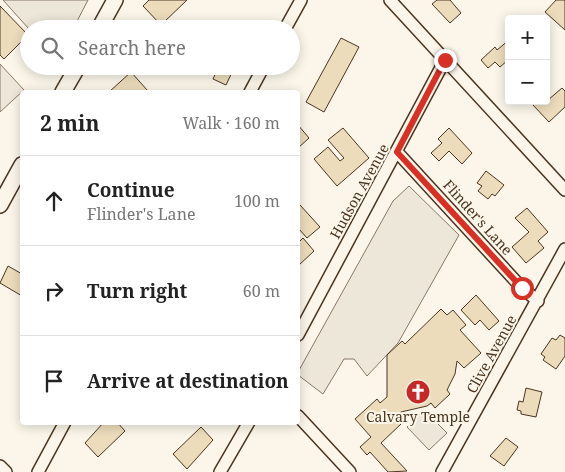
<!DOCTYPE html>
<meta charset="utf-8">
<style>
:root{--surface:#fff;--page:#f6f6f6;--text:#222;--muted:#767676;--line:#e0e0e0}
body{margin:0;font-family:"Noto Serif",serif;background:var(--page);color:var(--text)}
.controls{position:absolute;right:15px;top:15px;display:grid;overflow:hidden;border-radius:5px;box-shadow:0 2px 12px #0003}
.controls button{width:45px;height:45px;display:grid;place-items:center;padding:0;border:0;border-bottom:1px solid var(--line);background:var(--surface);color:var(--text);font:25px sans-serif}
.stop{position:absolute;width:15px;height:15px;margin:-11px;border:4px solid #d93025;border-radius:50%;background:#fff}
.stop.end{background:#d93025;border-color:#fff;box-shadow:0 1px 5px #0008}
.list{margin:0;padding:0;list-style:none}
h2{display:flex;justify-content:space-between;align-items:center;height:65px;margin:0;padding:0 20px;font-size:21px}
h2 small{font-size:16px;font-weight:400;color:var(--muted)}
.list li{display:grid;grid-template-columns:32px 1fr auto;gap:15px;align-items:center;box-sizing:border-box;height:90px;padding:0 20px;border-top:1px solid var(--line)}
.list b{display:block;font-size:19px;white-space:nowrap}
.list p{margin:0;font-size:16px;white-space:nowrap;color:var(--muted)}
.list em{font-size:16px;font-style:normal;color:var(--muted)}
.icon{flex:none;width:28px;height:28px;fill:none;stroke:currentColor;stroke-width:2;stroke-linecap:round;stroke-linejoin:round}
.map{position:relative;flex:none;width:565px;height:472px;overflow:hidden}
.search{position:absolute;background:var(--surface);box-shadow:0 2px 12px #0003;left:20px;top:20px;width:280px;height:55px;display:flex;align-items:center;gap:12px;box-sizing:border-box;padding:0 18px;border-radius:28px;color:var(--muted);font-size:19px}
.panel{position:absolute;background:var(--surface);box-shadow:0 2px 12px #0003;left:20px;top:90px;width:280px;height:335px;border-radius:5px}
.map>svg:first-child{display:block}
</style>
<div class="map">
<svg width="565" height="472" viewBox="0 0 565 472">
<rect width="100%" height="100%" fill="#fbf6e9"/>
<!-- parking -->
<path fill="#ede7d9" stroke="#887966" d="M3,0H88L73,29H29Z
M0,64L24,90L0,112Z
M409,186L459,235L398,343L367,376L354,359H344L323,394L298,375V372L393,201Z
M424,410L447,433L429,450L407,427Z"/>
<!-- building -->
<path fill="#ecdcbc" stroke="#4a3520" d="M149,0H187L161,25L143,6Z
M437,0H450L461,13L450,23L432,4Z
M556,0H565V30L545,12Z
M0,6L28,35L4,59L0,55Z
M341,38L359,47L324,112L306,102Z
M509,40V59L500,67L495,62L488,68L481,60L495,47L497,50Z
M208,66H235L226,85L213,79L217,70Z
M131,72L148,91L146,92H109Z
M562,88L565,91V107L549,122L532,104L535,101H546V98L548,100Z
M298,125L309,138L298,148Z
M343,128L369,158L337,186L314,159L328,147L340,161L344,158L328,140Z
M449,128L472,153L462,164L449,151L439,161L431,153L442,143L438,139Z
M486,171L504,185L495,196L492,194L488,199L478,191L482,186L477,183Z
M300,205L320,227L307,238L298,228V207Z
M527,208L548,232L538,241L544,248L526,263L512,247L529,232L515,218Z
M303,238L314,251L298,266V239L300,241Z
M8,266L22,274V296L0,283Z
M476,295L499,321L489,330L480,320L475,325L461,310Z
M441,309L447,315L453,310L466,325L460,330L481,353L464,368L457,361L455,374L447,390L450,394L435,408L431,403L427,406L401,412L395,418L401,424L381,443L407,471L388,472L370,452L367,455L360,447L371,437L355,419L377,399L380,403L387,397V355L402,341L405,344Z
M560,335L565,338V356L556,369L543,360L545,357L541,354L552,338L556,340Z
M526,388L542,392L536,417L521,414V411L517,410L519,401L523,402Z
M104,422H117L125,431L98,457L85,443Z
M201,427L213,440L187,469L173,454Z
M506,438L518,447L504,466L490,456Z"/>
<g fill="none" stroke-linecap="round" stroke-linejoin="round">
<defs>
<path id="minor" d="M390,0L565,190
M285,29L301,0
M250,92L264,66
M397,152L522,288L538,301
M298,335L445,60
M298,416L350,472
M0,466L6,472
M38,472L65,422
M220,472L249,422
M442,472L565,249"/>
<path id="secondary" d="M99,29L115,0
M63,92L78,66
M0,205L22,165"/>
</defs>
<!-- minor casing -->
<use href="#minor" stroke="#4a3520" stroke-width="14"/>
<!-- secondary casing -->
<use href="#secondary" stroke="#4a3520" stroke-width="18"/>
<!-- minor -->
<use href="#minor" stroke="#fbf6e9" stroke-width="11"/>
<!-- secondary -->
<use href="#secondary" stroke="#fbf6e9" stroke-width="15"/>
</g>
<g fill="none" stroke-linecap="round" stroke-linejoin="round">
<!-- route -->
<path stroke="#d93025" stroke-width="6" d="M445,60L397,152L522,288"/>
</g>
<!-- icons -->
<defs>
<symbol id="church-disc" viewBox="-11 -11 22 22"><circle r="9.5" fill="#c62828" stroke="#fbf6e9"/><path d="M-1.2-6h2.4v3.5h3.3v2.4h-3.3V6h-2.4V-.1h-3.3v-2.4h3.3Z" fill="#fff"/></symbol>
</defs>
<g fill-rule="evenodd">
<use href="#church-disc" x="404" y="378" width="28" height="28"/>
</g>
<g text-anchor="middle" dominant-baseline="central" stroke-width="4" stroke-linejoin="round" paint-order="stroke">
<!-- street labels -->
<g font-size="14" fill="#4a3520" stroke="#fbf6e9">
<text transform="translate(359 191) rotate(-61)">Hudson Avenue</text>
<text transform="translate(478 217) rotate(48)">Flinder's Lane</text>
<text transform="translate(491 354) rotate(-61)">Clive Avenue</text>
</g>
<!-- poi labels -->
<g font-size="14" fill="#4a3520" stroke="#fbf6e9">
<text x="418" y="416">Calvary Temple</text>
</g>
</g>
</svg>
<div class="controls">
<button>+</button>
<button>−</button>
</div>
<div class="stop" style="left:522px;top:288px"></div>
<div class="stop end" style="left:445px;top:60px"></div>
<div class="search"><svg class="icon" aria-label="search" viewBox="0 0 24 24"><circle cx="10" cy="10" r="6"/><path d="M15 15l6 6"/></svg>Search here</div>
<section class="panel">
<h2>2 min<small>Walk · 160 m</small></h2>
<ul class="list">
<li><svg class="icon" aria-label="ahead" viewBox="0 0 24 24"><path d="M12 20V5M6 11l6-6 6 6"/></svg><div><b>Continue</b><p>Flinder's Lane</p></div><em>100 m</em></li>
<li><svg class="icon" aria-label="right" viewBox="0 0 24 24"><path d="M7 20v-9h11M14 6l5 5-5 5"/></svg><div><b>Turn right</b></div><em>60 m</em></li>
<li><svg class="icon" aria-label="arrive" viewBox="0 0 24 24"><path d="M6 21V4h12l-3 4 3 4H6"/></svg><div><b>Arrive at destination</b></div></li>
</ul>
</section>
</div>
